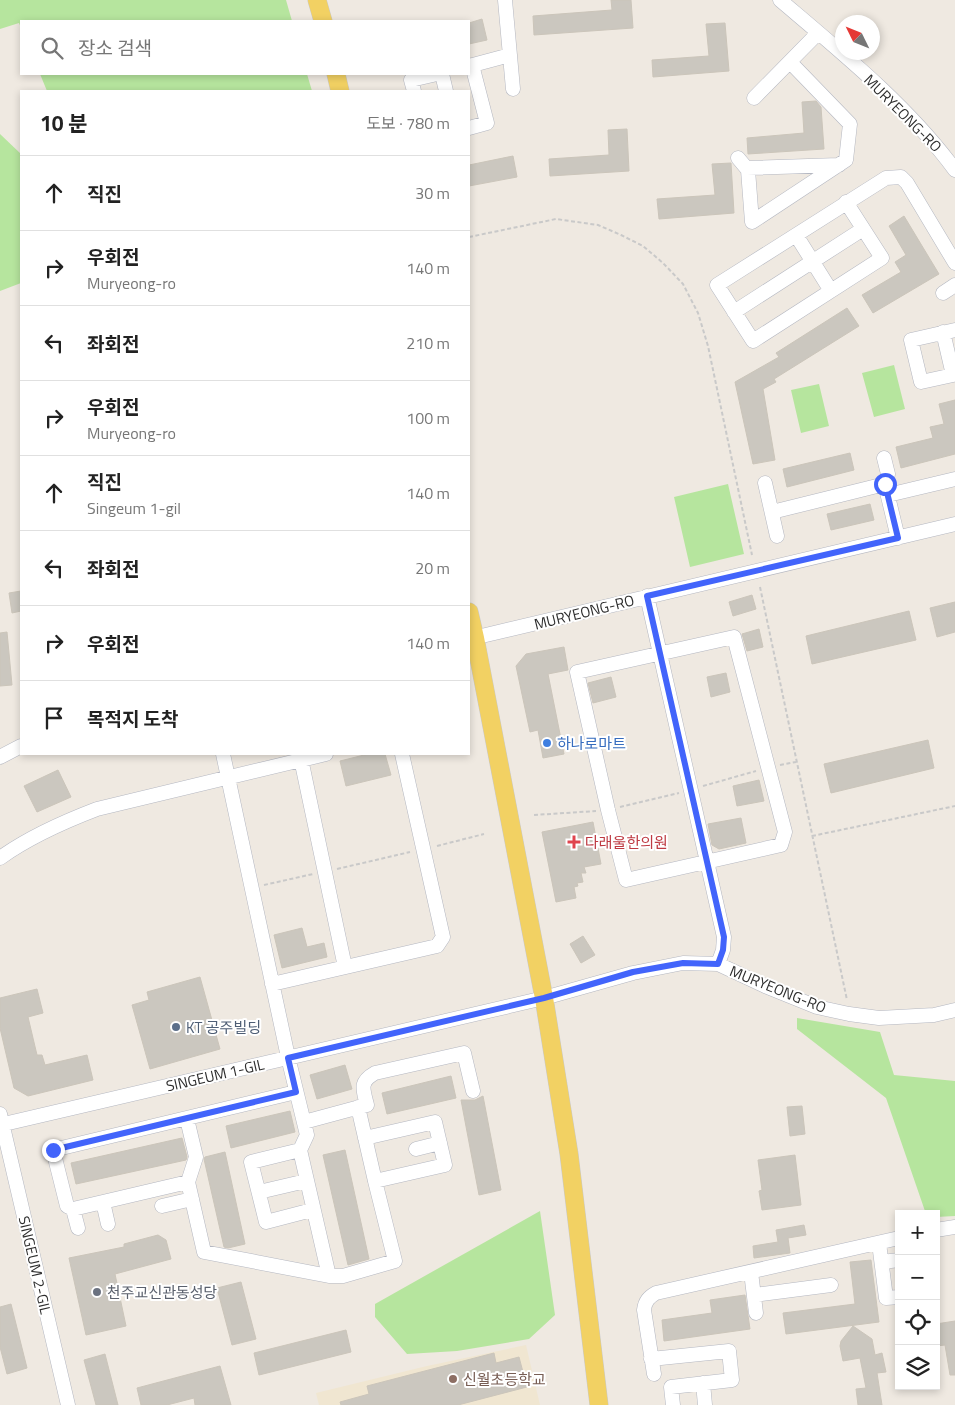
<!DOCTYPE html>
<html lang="ko">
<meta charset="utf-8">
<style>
:root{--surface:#fff;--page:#f6f6f6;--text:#222;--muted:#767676;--line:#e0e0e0}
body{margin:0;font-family:"Titillium Web","Noto Sans KR",sans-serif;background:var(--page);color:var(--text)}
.controls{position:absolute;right:15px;bottom:15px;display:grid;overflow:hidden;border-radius:0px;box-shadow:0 2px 8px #0003}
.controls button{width:45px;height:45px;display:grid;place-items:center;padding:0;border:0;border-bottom:1px solid var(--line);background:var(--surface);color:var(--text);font:25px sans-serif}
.compass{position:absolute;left:835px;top:15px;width:45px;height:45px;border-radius:50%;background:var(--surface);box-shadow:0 2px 8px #0003;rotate:313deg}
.stop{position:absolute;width:15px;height:15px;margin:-11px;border:4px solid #4264fb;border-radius:50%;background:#fff}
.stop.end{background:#4264fb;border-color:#fff;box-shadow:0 1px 5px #0008}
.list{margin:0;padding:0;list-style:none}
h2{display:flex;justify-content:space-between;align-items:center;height:65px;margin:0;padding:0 20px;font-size:21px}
h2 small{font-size:16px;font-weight:400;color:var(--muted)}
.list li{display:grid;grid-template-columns:32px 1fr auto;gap:15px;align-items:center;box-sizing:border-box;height:75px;padding:0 20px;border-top:1px solid var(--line)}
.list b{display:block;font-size:19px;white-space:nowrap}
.list p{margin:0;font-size:16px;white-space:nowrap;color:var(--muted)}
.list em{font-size:16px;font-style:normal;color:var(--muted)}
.icon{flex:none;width:28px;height:28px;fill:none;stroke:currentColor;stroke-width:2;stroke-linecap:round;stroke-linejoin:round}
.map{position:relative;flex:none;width:955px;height:1405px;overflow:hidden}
.search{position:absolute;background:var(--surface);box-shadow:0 2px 8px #0003;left:20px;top:20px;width:450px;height:55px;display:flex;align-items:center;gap:12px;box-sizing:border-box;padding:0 18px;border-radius:0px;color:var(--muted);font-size:19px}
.panel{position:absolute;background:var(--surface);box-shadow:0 2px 8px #0003;left:20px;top:90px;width:450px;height:665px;border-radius:0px}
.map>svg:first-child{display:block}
</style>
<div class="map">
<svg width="955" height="1405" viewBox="0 0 955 1405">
<rect width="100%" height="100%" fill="#efe9e1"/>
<!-- education -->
<path fill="#f0e6d1" d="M526,1345L540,1405H319L316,1393L427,1366Z"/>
<!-- green -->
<path fill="#b6e59e" d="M0,0H286L292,21H21V28L19,23L0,29Z
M40,74H307L312,91H47Z
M0,134L21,154V283L0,291Z
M894,365L905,409L874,417L862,373Z
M819,384L829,426L801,433L791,390Z
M728,484L744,554L690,567L674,497Z
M797,1018L880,1032L894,1075L955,1081V1216L936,1217V1214H926L886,1098L797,1029Z
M540,1211L555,1315L529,1339L457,1351L407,1354L375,1317V1304Z"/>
<!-- building -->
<path fill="#cbc7bf" stroke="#cbc5ba" d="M611,0H631L633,28L534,35L533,16L612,10Z
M482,19L487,40L469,44V23Z
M725,23L729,71L653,77L652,60L709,56L706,24Z
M816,101L821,107L824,149L748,154L747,138L804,133L802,102Z
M627,129L629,171L550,176L549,159L609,155L608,130Z
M513,156L517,177L469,186V165Z
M731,163L734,213L659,219L657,199L715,195L712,164Z
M904,216L939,274L873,313L862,295L901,272L895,262L906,255L889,226Z
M847,308L859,326L774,379L776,382L763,389L775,460L753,464L735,382L779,357L776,353Z
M955,400V454L901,468L896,447L933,438L930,427L944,424L939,404Z
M850,453L854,470L787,487L783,469Z
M870,504L874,520L831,530L827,514Z
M21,591V611L12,613L9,593Z
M752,595L756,609L733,616L729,602Z
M955,602V632L937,637L930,608Z
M909,611L916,640L812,664L806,636Z
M759,629L763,647L747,651L742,634Z
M7,632L12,685L0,686V633Z
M564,647L568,670L548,674L564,754L543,758L538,730L530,732L516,666L526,654Z
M726,673L730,692L711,697L707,677Z
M611,677L616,697L593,703L588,683Z
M928,740L934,768L831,793L824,764Z
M368,754H385L391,775L346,786L340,761Z
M58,770L71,797L37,812L24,786Z
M759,780L764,801L737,806L733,786Z
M741,818L746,843L719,849L712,845L708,824Z
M593,822L601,864L584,867L586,873H581L583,882L577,883L578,886L574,887L576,898L556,902L542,832Z
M302,928L307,947L324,943L327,957L282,968L274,935Z
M583,936L595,955L581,963L570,944Z
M200,977L220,1049L150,1069L132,1005L149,1000L147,992Z
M37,989L43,1013L28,1017L37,1055H42L45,1065L87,1055L93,1080L28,1096L14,1088L0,1028V998Z
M345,1065L352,1089L317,1099L310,1075Z
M451,1076L456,1098L387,1114L382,1093Z
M483,1096L501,1190L479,1195L461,1100H475Z
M802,1106L805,1134L790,1136L787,1107Z
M290,1111L295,1132L231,1148L226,1126Z
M182,1138L187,1157L186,1160L76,1184L71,1163Z
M345,1150L369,1259L348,1265L323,1155Z
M225,1152L245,1244L228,1248L224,1247L204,1159L205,1157Z
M795,1155L801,1205L762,1210L759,1191L762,1190L758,1160Z
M804,1225L806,1235L788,1238L790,1253L754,1258L753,1246L778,1242L776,1230Z
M158,1235L166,1240L171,1259L115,1274L126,1326L86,1335L69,1258L124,1247V1244Z
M871,1260L879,1322L786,1334L783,1313L855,1304L850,1262Z
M241,1282L256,1339L232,1345L217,1288Z
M745,1295L750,1329L664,1341L662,1320L712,1313L710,1300Z
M11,1304L27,1368L7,1374L0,1347V1307Z
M955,1321V1375H950L945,1345L936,1346V1324Z
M853,1326L872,1339L875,1355L882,1353L886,1372L877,1373L882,1405H858L856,1389L866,1388L860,1358L843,1361L840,1346L841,1341Z
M346,1330L351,1352L259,1375L254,1353Z
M494,1353L496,1363L519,1357L527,1387L458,1405H341L340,1402L369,1394L367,1386Z
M105,1354L118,1405H96L84,1360Z
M220,1366L231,1405H195L194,1398L167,1405H141L137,1388Z"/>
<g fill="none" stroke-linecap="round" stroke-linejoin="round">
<defs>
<path id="minor" d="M505,0L513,89
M780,0C840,51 908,106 955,170
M469,66L510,55
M442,74L446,91
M414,91L411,80L437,74
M754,98L818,33
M469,128L487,123L472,65
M738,158L748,170L752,222L846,160L850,124L790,62
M747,168L839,165
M846,202L882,258L753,341L717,285L886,178L901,177L907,183L955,263
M796,235L831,291
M943,293L955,285
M734,312L863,229
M943,332L953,375L921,382L911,340L955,330
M884,458L888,474L885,484L898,538
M765,483L777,536
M888,495L955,479
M772,512L885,484
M647,596L724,937L723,950L718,964
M734,637L785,832L781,845L626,880L608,810L577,672Z
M469,639L955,524
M223,754L288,1057L307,1135L300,1150L329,1276
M0,757L21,746
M301,759L345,967
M0,858C29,837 63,822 97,809L326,754
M272,984L437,946L443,937L402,754
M358,1107L375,1181L445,1165L435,1122L365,1138
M0,1114L68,1405
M187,1119L196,1157L188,1182L204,1252L329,1276H343L395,1261L375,1181
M304,1122L367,1105C363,1089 359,1082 375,1073L464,1053L473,1091
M0,1125L544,998L633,973L683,963L718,964L765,986L817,1007L849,1014L879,1018L934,1015L955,1010
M416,1149L440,1143
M300,1150L251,1162L266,1222L312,1210
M188,1182L73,1209L67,1206L53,1150L296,1092
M259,1192L306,1181
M103,1202L108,1224
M162,1206L192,1199
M73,1209L78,1228
M936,1230L955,1227
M879,1243L886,1298L899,1297
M882,1262L899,1260
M751,1272L756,1313
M754,1295L831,1285
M651,1359L729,1351L732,1380L671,1387L673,1405
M654,1374L644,1310C645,1301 649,1297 656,1293L899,1238
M703,1383L705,1405"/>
<path id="major" d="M317,0L323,21
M336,74L340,91
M469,612L475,638L544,998L569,1154L599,1405"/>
</defs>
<!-- minor casing -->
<use href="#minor" stroke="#b4b7c1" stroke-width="15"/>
<!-- major casing -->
<use href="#major" stroke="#c9c9c9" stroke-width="19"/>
<!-- path -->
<path stroke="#c9c9c9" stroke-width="2" stroke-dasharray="4 2.5" stroke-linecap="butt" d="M469,237L556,219L598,225L621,235L643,246L663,263L683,284L698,313L708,346L752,555
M760,587L847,1000
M780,765L796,762
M703,786L756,771
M620,807L679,793
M534,815L596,811
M812,836L955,806
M437,846L484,834
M337,869L410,852
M264,885L313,874"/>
<!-- minor -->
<use href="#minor" stroke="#fff" stroke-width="14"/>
<!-- major -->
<use href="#major" stroke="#f2d163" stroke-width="18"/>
</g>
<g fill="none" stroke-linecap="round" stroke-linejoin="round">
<!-- route -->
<path stroke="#4264fb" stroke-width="6" d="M53,1150L296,1092L288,1058L544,998L633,972L683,963L718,964L723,950L724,937L647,596L898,538L885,484"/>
</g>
<!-- markers -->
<circle fill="#3f7fe0" stroke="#fff" stroke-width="2" cx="547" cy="743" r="5"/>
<path fill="#e0444e" stroke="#fff" stroke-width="2" d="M571.5 834.5h5v5h5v5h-5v5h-5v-5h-5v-5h5z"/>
<circle fill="#5c6f8a" stroke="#fff" stroke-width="2" cx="176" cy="1027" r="5"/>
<circle fill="#6b7280" stroke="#fff" stroke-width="2" cx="97" cy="1292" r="5"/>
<circle fill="#8d6e63" stroke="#fff" stroke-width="2" cx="453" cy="1379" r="5"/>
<g text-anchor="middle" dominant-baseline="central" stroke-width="4" stroke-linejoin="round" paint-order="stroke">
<!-- street labels -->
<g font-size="15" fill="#2e2e2e" stroke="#fff">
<text transform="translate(903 113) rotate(45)">MURYEONG-RO</text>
<text transform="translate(584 612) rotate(-14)">MURYEONG-RO</text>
<text transform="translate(778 989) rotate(22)">MURYEONG-RO</text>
<text transform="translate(215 1075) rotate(-13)">SINGEUM 1-GIL</text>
<text transform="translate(35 1265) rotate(77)">SINGEUM 2-GIL</text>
</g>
<!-- shop labels -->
<g font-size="15" fill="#366cbe" stroke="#fff" text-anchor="start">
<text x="557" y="743">하나로마트</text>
</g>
<!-- health labels -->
<g font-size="15" fill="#be3a42" stroke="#fff" text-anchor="start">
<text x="585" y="842">다래울한의원</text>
</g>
<!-- service labels -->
<g font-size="15" fill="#4e5e75" stroke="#fff" text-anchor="start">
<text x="186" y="1027">KT 공주빌딩</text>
</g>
<!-- worship labels -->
<g font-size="15" fill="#5b616d" stroke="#fff" text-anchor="start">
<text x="107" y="1292">천주교신관동성당</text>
</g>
<!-- education labels -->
<g font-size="15" fill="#785e54" stroke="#fff" text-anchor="start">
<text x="463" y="1379">신월초등학교</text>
</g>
</g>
</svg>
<div class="controls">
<button>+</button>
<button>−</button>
<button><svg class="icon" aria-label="locate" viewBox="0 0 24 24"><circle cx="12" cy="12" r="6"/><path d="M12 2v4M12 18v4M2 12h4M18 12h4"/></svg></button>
<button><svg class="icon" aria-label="layers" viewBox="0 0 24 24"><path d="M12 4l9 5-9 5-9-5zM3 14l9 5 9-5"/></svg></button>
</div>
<svg class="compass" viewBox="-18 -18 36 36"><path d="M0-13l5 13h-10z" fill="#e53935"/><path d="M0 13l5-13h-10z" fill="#767676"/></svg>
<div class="stop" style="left:885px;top:484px"></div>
<div class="stop end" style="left:53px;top:1150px"></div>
<div class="search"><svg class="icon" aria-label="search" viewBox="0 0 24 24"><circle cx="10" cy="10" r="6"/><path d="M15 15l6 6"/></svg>장소 검색</div>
<section class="panel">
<h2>10 분<small>도보 · 780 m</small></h2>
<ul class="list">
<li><svg class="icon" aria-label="ahead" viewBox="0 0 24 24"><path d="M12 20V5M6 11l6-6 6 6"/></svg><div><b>직진</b></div><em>30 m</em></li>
<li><svg class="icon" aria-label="right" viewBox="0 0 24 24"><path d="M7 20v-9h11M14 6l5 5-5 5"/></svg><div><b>우회전</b><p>Muryeong-ro</p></div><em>140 m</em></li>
<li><svg class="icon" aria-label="left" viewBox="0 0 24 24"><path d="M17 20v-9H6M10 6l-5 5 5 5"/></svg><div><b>좌회전</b></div><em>210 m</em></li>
<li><svg class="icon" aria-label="right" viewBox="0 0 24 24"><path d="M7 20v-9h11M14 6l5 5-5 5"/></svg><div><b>우회전</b><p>Muryeong-ro</p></div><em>100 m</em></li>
<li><svg class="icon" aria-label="ahead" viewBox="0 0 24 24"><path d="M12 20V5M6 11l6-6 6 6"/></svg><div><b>직진</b><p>Singeum 1-gil</p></div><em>140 m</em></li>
<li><svg class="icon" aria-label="left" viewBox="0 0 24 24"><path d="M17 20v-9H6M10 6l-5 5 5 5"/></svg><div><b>좌회전</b></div><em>20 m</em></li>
<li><svg class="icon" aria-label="right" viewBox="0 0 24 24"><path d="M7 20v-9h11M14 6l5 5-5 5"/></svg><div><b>우회전</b></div><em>140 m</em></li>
<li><svg class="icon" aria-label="arrive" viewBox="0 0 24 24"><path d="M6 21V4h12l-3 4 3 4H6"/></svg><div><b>목적지 도착</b></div></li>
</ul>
</section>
</div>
